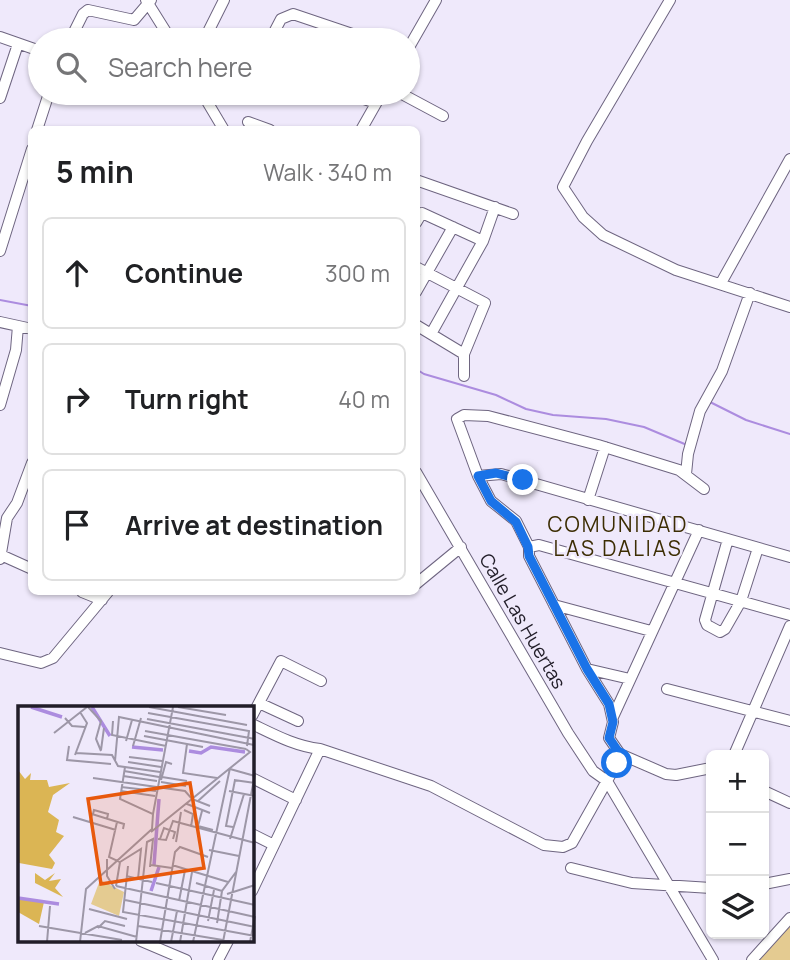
<!DOCTYPE html>
<meta charset="utf-8">
<style>
:root{--surface:#fff;--page:#f6f6f6;--text:#202124;--muted:#757577;--line:#e0e0e0}
body{margin:0;font-family:Manrope,sans-serif;background:var(--page);color:var(--text)}
.controls{position:absolute;right:21px;bottom:21px;display:grid;overflow:hidden;border-radius:10px;box-shadow:0 2px 5px #0004}
.controls button{width:63px;height:63px;display:grid;place-items:center;padding:0;border:0;border-bottom:2px solid var(--line);background:var(--surface);color:var(--text);font:35px sans-serif}
.stop{position:absolute;width:21px;height:21px;margin:-16px;border:5px solid #1a73e8;border-radius:50%;background:#fff}
.stop.end{background:#1a73e8;border-color:#fff;box-shadow:0 2px 7px #0008}
.list{margin:0;padding:0;list-style:none}
h2{display:flex;justify-content:space-between;align-items:center;height:91px;margin:0;padding:0 28px;font-size:30px}
h2 small{font-size:23px;font-weight:400;color:var(--muted)}
.list li{display:grid;grid-template-columns:46px 1fr auto;gap:21px;align-items:center;box-sizing:border-box;height:112px;margin:0 14px 14px;padding:0 14px;border:2px solid var(--line);border-radius:10px}
.list b{display:block;font-size:26px;white-space:nowrap}
.list em{font-size:23px;font-style:normal;color:var(--muted)}
.icon{flex:none;width:38px;height:38px;fill:none;stroke:currentColor;stroke-width:2;stroke-linecap:round;stroke-linejoin:round}
.map{position:relative;flex:none;width:790px;height:960px;overflow:hidden}
.search{position:absolute;background:var(--surface);box-shadow:0 2px 5px #0004;left:28px;top:28px;width:392px;height:77px;display:flex;align-items:center;gap:18px;box-sizing:border-box;padding:0 24px;border-radius:38px;color:var(--muted);font-size:26px}
.panel{position:absolute;background:var(--surface);box-shadow:0 2px 5px #0004;left:28px;top:126px;width:392px;height:469px;border-radius:10px}
.map>svg:first-child{display:block}
</style>
<div class="map">
<svg width="790" height="960" viewBox="0 0 790 960">
<rect width="100%" height="100%" fill="#efe9fb"/>
<!-- green -->
<path fill="#e4cb91" d="M790,924V960H759Z"/>
<g fill="none" stroke-linecap="round" stroke-linejoin="round">
<!-- stream -->
<path stroke="#ac8cdf" stroke-width="2" d="M0,300L32,306
M416,369L424,374L496,395L526,409L553,415L606,419L644,427L687,445
M710,402L746,420L790,434"/>
<defs>
<path id="minor" d="M146,0L171,40
M670,0L587,141L563,187L583,217L603,235L676,270L790,307
M0,37L40,51
M70,40L83,14L88,10L134,20L151,0
M204,40L224,0
M270,40L281,19L293,14L370,40
M408,49L436,0
M202,93L224,130
M346,93L376,103
M400,93L443,116
M240,96L241,93
M0,98L18,44
M248,122L270,130
M37,130L49,93
M361,130L382,93
M416,180L513,214
M416,223L422,213L483,241
M0,251L32,149
M416,267L485,303L464,354V376
M721,283L790,159
M416,292L453,227
M0,322L32,329
M416,325L464,354
M431,334L483,241L495,207
M0,405L16,350L18,326
M416,472L568,733L593,771L607,781L713,960
M686,474L688,454L700,411L722,371L750,293
M478,476L491,501L516,521L529,547
M704,489L679,470L598,445L488,416L464,415L457,419L478,476L501,474L790,557
M588,500L605,447
M728,539L705,620L707,625L720,632L725,629L741,601L758,548
M1,555L32,569
M0,559L7,518L17,503L32,463
M416,584L461,547
M82,592L102,600
M554,605L651,631
M0,653L41,663L53,658L108,592
M587,669L630,679
M667,689L790,721
M259,703L298,721
M252,716L281,661L321,681
M613,717L699,530
M252,724C275,735 295,746 320,749L431,786L544,845L563,847L572,843L617,763L620,754L666,774L676,775L711,768
M620,754L609,738L613,722L609,704L587,669L529,556V547L539,545L790,615
M734,755L790,626
M252,778L296,800
M764,791L790,803
M252,834L274,845
M571,868L632,883L711,888
M764,884L790,879
M252,891L320,749
M141,941L186,960
M218,960L228,941
M752,960L790,918"/>
</defs>
<!-- minor casing -->
<use href="#minor" stroke="#6e6580" stroke-width="12"/>
<!-- minor -->
<use href="#minor" stroke="#fff" stroke-width="10"/>
</g>
<g fill="none" stroke-linecap="round" stroke-linejoin="round">
<!-- route -->
<path stroke="#1a73e8" stroke-width="9" d="M523,480L496,473L478,476L491,501L516,522L528,547L529,556L587,669L609,704L613,722L609,738L620,754L617,763"/>
</g>
<g text-anchor="middle" dominant-baseline="central" stroke-width="5" stroke-linejoin="round" paint-order="stroke">
<!-- street labels -->
<g font-size="19" fill="#211d28" stroke="#efe9fb">
<text transform="translate(523 621) rotate(60)">Calle Las Huertas</text>
</g>
<!-- neighbourhood labels -->
<g font-size="21" letter-spacing="2" fill="#3c2d03" stroke="#efe9fb">
<text x="618" y="524">COMUNIDAD<tspan x="618" dy="24">LAS DALIAS</tspan></text>
</g>
</g>
<!-- overview -->
<g transform="translate(18 706)">
<rect width="236" height="236" fill="#efe9fb"/>
<path d="M82,174L106,186L101,210L73,198Z" fill="#e4cb91"/>
<path d="M0,64L7,73L13,67L12,74H29L31,81L52,77L35,89L30,106L41,114L38,126L46,130L31,149L37,157L34,163L1,157ZM17,167L27,174L37,167L31,175L43,173L37,182L45,191L17,177ZM0,192L26,196L21,218L0,206Z" fill="#dbb554"/>
<path fill="none" stroke="#ac8cdf" stroke-width="3.5" d="M13,1L44,11M74,1L92,30M114,41L145,44M171,45L183,47L193,41L227,46M136,159L141,93M133,185L141,161M0,192L41,198"/>
<path fill="none" stroke="#9d97a7" stroke-width="2" d="M70,1L83,15L78,33L83,45M131,1L229,19M160,1L208,9M130,7L231,25L229,40M47,12L54,20L67,21M129,13L237,33M95,15L94,29L148,40M127,25L228,43M36,27L69,1M126,30L185,41M108,35L114,14M169,38L165,67L199,72M51,40L49,54L93,58M115,40L123,12M83,44L86,22M58,47L94,49L100,60L142,66M57,49L69,17L62,6M111,51L144,55M97,55L101,11L236,39M110,56L143,61M212,63L237,70M106,65L141,71M105,70L139,75M144,71L169,75M75,72L167,85L174,93L192,100M143,74L148,56L154,58M216,74L237,77M143,76L168,80M103,81L138,85M103,85L137,90M211,85L237,90M180,95L202,75M169,98L192,107M166,104L175,108L173,121M184,105L180,120L195,124M75,108L76,104L90,108L89,113M135,108L155,1M55,111L98,124M72,116L74,108L106,118L105,123M215,121L208,120L217,74M133,126L232,46L228,43M140,133L148,134L155,115L237,137M142,133L146,122L157,126L155,133M212,133L226,88M158,136L163,106M191,144L221,150M89,153V170L97,183M102,156L123,143L120,173M133,159L154,162M154,159L210,176M110,160L105,206L237,230M108,170L134,176M138,177L237,199M178,177L204,185M98,180L237,211M98,180L102,156L91,151L99,116M209,188L237,179M107,194L237,221M161,195L167,164M71,203L109,213M190,215L196,184M199,217L204,185L218,166M21,220L104,234M120,220L217,236M80,222L87,215L107,220M67,227L80,220L119,231M29,236L32,200M62,236L68,183L134,123L135,108L102,93L107,61M118,236L129,136L135,133L132,161M142,236L157,146L162,141L190,151M153,236L159,205M162,236L174,166M175,236L212,62M205,236L237,68M232,236L237,210"/>
<path fill="#e8590c" fill-opacity="0.15" stroke="#e8590c" stroke-width="3.5" d="M172,77L186,162L83,178L70,93Z"/>
<rect width="236" height="236" fill="none" stroke="#211d28" stroke-width="3.5"/>
</g>
</svg>
<div class="controls">
<button>+</button>
<button>−</button>
<button><svg class="icon" aria-label="layers" viewBox="0 0 24 24"><path d="M12 4l9 5-9 5-9-5zM3 14l9 5 9-5"/></svg></button>
</div>
<div class="stop" style="left:617px;top:763px"></div>
<div class="stop end" style="left:523px;top:480px"></div>
<div class="search"><svg class="icon" aria-label="search" viewBox="0 0 24 24"><circle cx="10" cy="10" r="6"/><path d="M15 15l6 6"/></svg>Search here</div>
<section class="panel">
<h2>5 min<small>Walk · 340 m</small></h2>
<ul class="list">
<li><svg class="icon" aria-label="ahead" viewBox="0 0 24 24"><path d="M12 20V5M6 11l6-6 6 6"/></svg><div><b>Continue</b></div><em>300 m</em></li>
<li><svg class="icon" aria-label="right" viewBox="0 0 24 24"><path d="M7 20v-9h11M14 6l5 5-5 5"/></svg><div><b>Turn right</b></div><em>40 m</em></li>
<li><svg class="icon" aria-label="arrive" viewBox="0 0 24 24"><path d="M6 21V4h12l-3 4 3 4H6"/></svg><div><b>Arrive at destination</b></div></li>
</ul>
</section>
</div>
